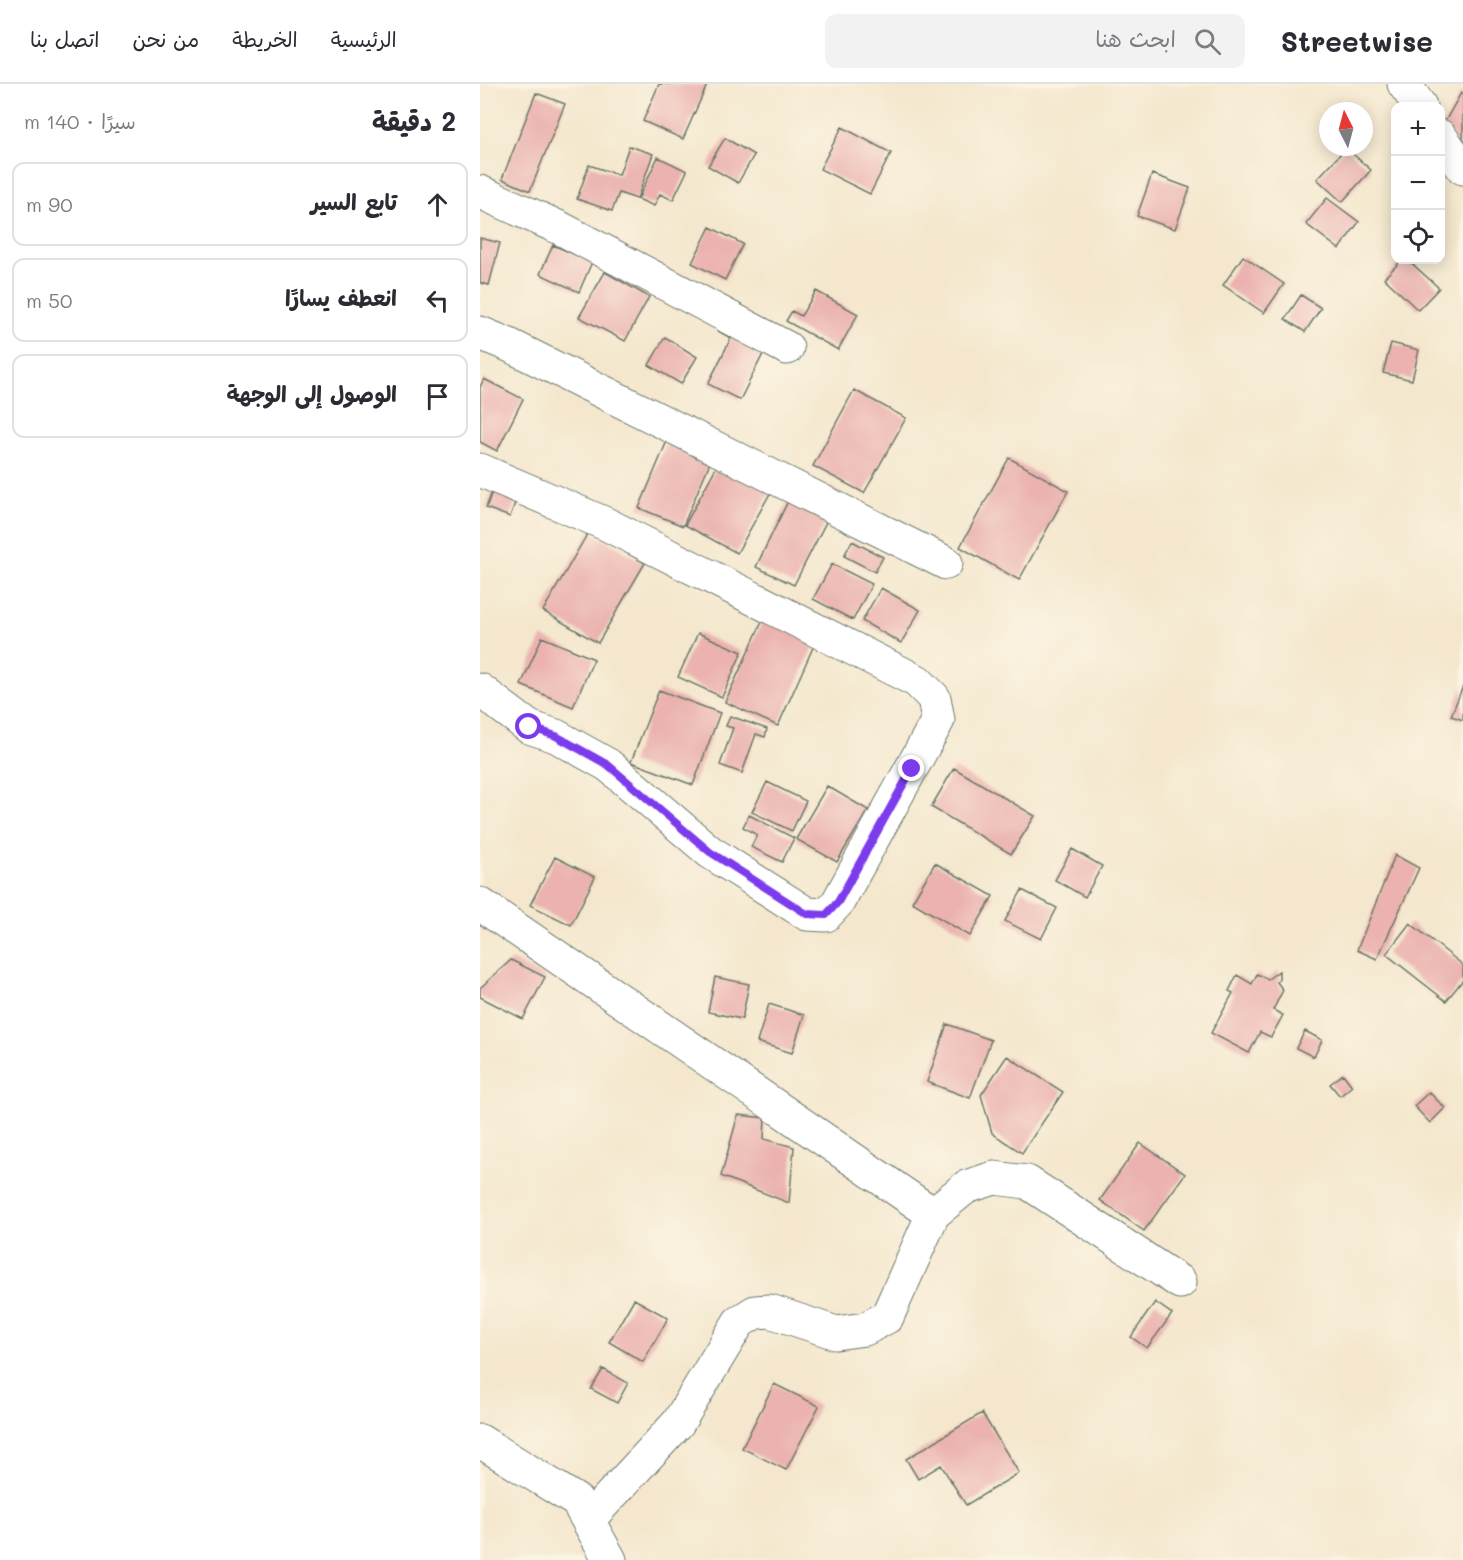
<!DOCTYPE html>
<html lang="ar">
<meta charset="utf-8">
<style>
:root{--surface:#fff;--page:#f2f2f3;--text:#2b2b33;--muted:#7c7c81;--line:#e1e1e2}
body{margin:0;font-family:Mali,"Playpen Sans Arabic",sans-serif;background:var(--page);color:var(--text);direction:rtl}
.controls{position:absolute;right:18px;top:18px;display:grid;overflow:hidden;border-radius:12px;box-shadow:0 3px 15px #0003}
.controls button{width:54px;height:54px;display:grid;place-items:center;padding:0;border:0;border-bottom:2px solid var(--line);background:var(--surface);color:var(--text);font:30px sans-serif}
.compass{position:absolute;left:839px;top:18px;width:54px;height:54px;border-radius:50%;background:var(--surface);box-shadow:0 3px 15px #0003;rotate:354deg}
.stop{position:absolute;width:18px;height:18px;margin:-14px;border:4px solid #7c3aed;border-radius:50%;background:#fff}
.stop.end{background:#7c3aed;border-color:#fff;box-shadow:0 2px 6px #0008}
.list{margin:0;padding:0;list-style:none}
h2{display:flex;justify-content:space-between;align-items:center;height:78px;margin:0;padding:0 24px;font-size:26px}
h2 small{font-size:20px;font-weight:400;color:var(--muted)}
.list li{display:grid;grid-template-columns:39px 1fr auto;gap:18px;align-items:center;box-sizing:border-box;height:84px;margin:0 12px 12px;padding:0 12px;border:2px solid var(--line);border-radius:12px}
.list b{display:block;font-size:22px;white-space:nowrap}
.list em{font-size:20px;font-style:normal;color:var(--muted)}
.icon{flex:none;width:33px;height:33px;fill:none;stroke:currentColor;stroke-width:2;stroke-linecap:round;stroke-linejoin:round}
.map{position:relative;flex:none;width:983px;height:1476px;overflow:hidden;direction:ltr}
header{display:flex;align-items:center;gap:36px;box-sizing:border-box;height:84px;padding:0 30px;background:var(--surface);border-bottom:2px solid var(--line)}
header strong{font-size:28px}
nav{display:flex;gap:33px;margin-inline-start:auto;font-size:21px}
.search{width:420px;height:54px;background:var(--page);display:flex;align-items:center;gap:15px;box-sizing:border-box;padding:0 21px;border-radius:12px;color:var(--muted);font-size:22px}
main{display:flex}
aside{flex:1;background:var(--surface)}
.map>svg:first-child{display:block}
</style>
<header>
<strong>Streetwise</strong>
<div class="search"><svg class="icon" aria-label="search" viewBox="0 0 24 24"><circle cx="10" cy="10" r="6"/><path d="M15 15l6 6"/></svg>ابحث هنا</div>
<nav><a>الرئيسية</a><a>الخريطة</a><a>من نحن</a><a>اتصل بنا</a></nav>
</header>
<main>
<div class="map">
<svg width="983" height="1476" viewBox="0 0 983 1476">
<rect width="100%" height="100%" fill="#fcf5e5"/>
<filter id="ink" filterUnits="userSpaceOnUse"><feTurbulence type="fractalNoise" baseFrequency=".0167" numOctaves="2"/><feDisplacementMap in="SourceGraphic" scale="12" xChannelSelector="R" yChannelSelector="G"/><feConvolveMatrix kernelMatrix="1 2 1 2 8 2 1 2 1" color-interpolation-filters="sRGB"/></filter>
<filter id="wash" filterUnits="userSpaceOnUse"><feTurbulence type="fractalNoise" baseFrequency=".008" numOctaves="4" result="noise"/><feDisplacementMap in="SourceGraphic" scale="24" xChannelSelector="R" yChannelSelector="G"/><feGaussianBlur stdDeviation="1.35" result="paint"/><feColorMatrix in="noise" values="0 0 0 0 0 0 0 0 0 0 0 0 0 0 0 0 0 1.4 0 .05"/><feComposite in="paint" operator="in"/></filter>
<g filter="url(#wash)">
<rect width="100%" height="100%" fill="#f4e7cd"/>
<g id="blocks">
<!-- building -->
<path fill="#ebb2af" d="M179,0L227,1L203,55L163,37Z
M56,9L85,20L50,107L22,95Z
M981,9L983,11V65L963,41Z
M362,43L411,69L390,110L340,85Z
M245,54L274,71L258,99L228,82Z
M149,62L173,70L157,115L139,109L132,127L97,115L109,81L139,91Z
M866,64L891,86L862,118L837,95Z
M178,73L207,87L193,116L180,110L174,122L158,115Z
M672,90L710,104L695,145L657,132Z
M847,114L879,138L859,165L826,140Z
M230,143L263,160L245,196L212,179Z
M0,154L20,159L9,201L0,199Z
M73,161L112,178L99,208L60,190Z
M763,172L804,200L784,229L743,201Z
M922,176H928L959,204L938,226L904,194Z
M125,188L169,213L145,257L99,233Z
M336,207L378,230L358,266L306,237L312,227L321,232Z
M821,211L841,224L825,248L805,235Z
M243,238L288,260L260,316L228,300L251,254L238,247Z
M185,253L217,273L201,300L169,281Z
M911,259L939,266L932,296L903,289Z
M4,295L43,315L17,367L0,358V303Z
M374,306L426,334L384,409L333,382Z
M187,357L231,376L203,442L159,424Z
M529,374L588,407L539,496L480,463Z
M240,376L293,404L257,469L205,441Z
M13,405L37,413L30,433L6,424Z
M309,415L348,434L314,501L276,483Z
M109,447L165,479L118,559L63,527Z
M372,457L403,473L395,488L364,472Z
M352,480L392,500L373,536L333,515Z
M401,504L440,526L421,559L382,537Z
M287,527L339,550L298,642L245,618Z
M218,549L262,568L242,613L198,593Z
M62,553L114,575L93,623L41,601Z
M983,602V636L971,632Z
M179,606L240,629L213,701L151,678Z
M250,632L287,645L285,653L276,650L262,689L240,681L253,644L246,642Z
M474,684L555,732L531,770L451,723Z
M287,698L326,717L312,747L272,728Z
M347,702L388,726L357,778L316,755Z
M269,731L314,754L302,778L271,763L277,751L263,743Z
M592,765L622,782L605,813L575,796Z
M915,771L939,784L897,875L877,866Z
M75,773L115,793L91,841L50,821Z
M455,779L513,812L490,852L432,818Z
M542,806L577,824L561,855L525,837Z
M930,839L983,881V896L966,917L906,870Z
M31,876L65,893L43,935L0,913V904Z
M799,887V896L797,898L803,906L793,926L803,931L791,953L780,948L769,969L731,949L753,909L749,907L757,891L772,900L777,890L788,895Z
M235,893L269,900L262,935L228,928Z
M289,920L324,931L312,969L277,958Z
M467,940L511,956L490,1014L447,998Z
M825,947L842,956L834,973L816,964Z
M527,972L583,1008L542,1069L512,1049L501,1011Z
M863,990L872,1002L860,1012L850,1000Z
M949,1008L965,1024L950,1039L934,1022Z
M258,1031L285,1034L284,1055L314,1063L309,1119L241,1092Z
M660,1059L705,1090L664,1147L620,1116Z
M154,1215L188,1234L163,1278L129,1258Z
M675,1218L692,1230L667,1264L651,1253Z
M123,1285L148,1299L137,1319L111,1305Z
M294,1300L339,1322L306,1386L262,1364Z
M502,1329L539,1389L486,1421L461,1381L438,1395L426,1375Z"/>
</g>
</g>
<g filter="url(#ink)">
<use href="#blocks" fill-opacity="0" stroke="#6a786a" stroke-width="1.5"/>
<g fill="none" stroke-linecap="round" stroke-linejoin="round">
<defs>
<path id="minor" d="M924,0L940,22
M960,52L983,84
M0,108L80,144L307,264
M0,249L29,261L466,479
M0,386L126,440L437,597L454,614L458,636L358,818L346,831L327,830L230,768L128,681L76,652L49,643L0,606
M0,820L453,1130
M0,1357L97,1417L130,1476
M108,1436L198,1339L259,1238L275,1228L290,1227L356,1249L385,1245L407,1233L453,1130L486,1103L514,1094L547,1098L700,1198"/>
</defs>
<!-- minor casing -->
<use href="#minor" stroke="#6a786a" stroke-width="35"/>
<!-- minor -->
<use href="#minor" stroke="#fff" stroke-width="33"/>
</g>
</g>
<g fill="none" stroke-linecap="round" stroke-linejoin="round" filter="url(#ink)">
<!-- route -->
<path stroke="#7c3aed" stroke-width="8" d="M49,643L76,652L128,681L230,768L327,830L346,831L358,818L432,685"/>
</g>
</svg>
<div class="controls">
<button>+</button>
<button>−</button>
<button><svg class="icon" aria-label="locate" viewBox="0 0 24 24"><circle cx="12" cy="12" r="6"/><path d="M12 2v4M12 18v4M2 12h4M18 12h4"/></svg></button>
</div>
<svg class="compass" viewBox="-18 -18 36 36"><path d="M0-13l5 13h-10z" fill="#e53935"/><path d="M0 13l5-13h-10z" fill="#7c7c81"/></svg>
<div class="stop" style="left:49px;top:643px"></div>
<div class="stop end" style="left:432px;top:685px"></div>
</div>
<aside>
<h2>2 دقيقة<small>سيرًا · 140 m</small></h2>
<ul class="list">
<li><svg class="icon" aria-label="ahead" viewBox="0 0 24 24"><path d="M12 20V5M6 11l6-6 6 6"/></svg><div><b>تابع السير</b></div><em>90 m</em></li>
<li><svg class="icon" aria-label="left" viewBox="0 0 24 24"><path d="M17 20v-9H6M10 6l-5 5 5 5"/></svg><div><b>انعطف يسارًا</b></div><em>50 m</em></li>
<li><svg class="icon" aria-label="arrive" viewBox="0 0 24 24"><path d="M6 21V4h12l-3 4 3 4H6"/></svg><div><b>الوصول إلى الوجهة</b></div></li>
</ul>
</aside>
</main>
